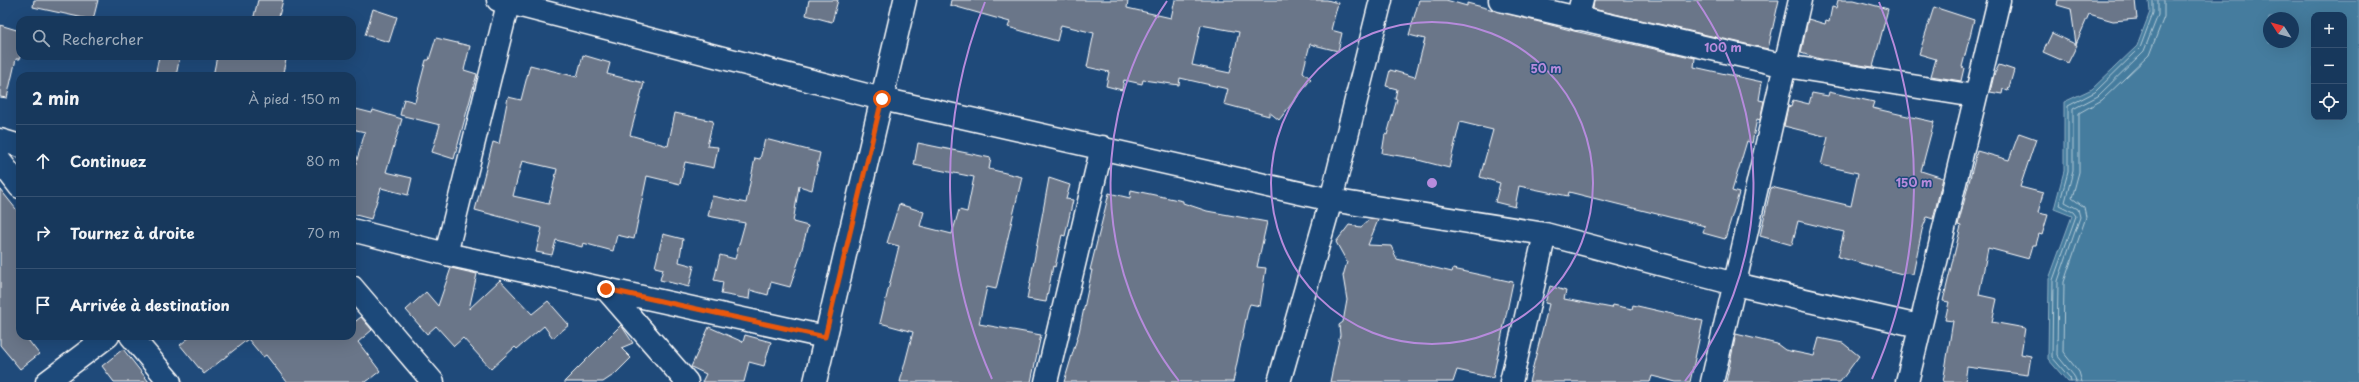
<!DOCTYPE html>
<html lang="fr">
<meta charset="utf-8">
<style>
:root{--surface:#17385c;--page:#244365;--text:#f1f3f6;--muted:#9eacbb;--line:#365272}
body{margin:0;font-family:"Playpen Sans",sans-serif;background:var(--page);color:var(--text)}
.controls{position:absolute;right:12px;top:12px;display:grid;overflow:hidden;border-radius:8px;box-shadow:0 4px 16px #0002}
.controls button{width:36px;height:36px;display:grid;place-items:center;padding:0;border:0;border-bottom:1px solid var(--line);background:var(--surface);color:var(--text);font:20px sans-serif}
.compass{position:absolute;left:2263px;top:12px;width:36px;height:36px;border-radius:50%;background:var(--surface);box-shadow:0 4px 16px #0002;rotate:306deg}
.stop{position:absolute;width:12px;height:12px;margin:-9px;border:3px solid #ea580c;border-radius:50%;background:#fff}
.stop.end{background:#ea580c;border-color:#fff;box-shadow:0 1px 4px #0008}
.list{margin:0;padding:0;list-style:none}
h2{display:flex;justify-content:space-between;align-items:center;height:52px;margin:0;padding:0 16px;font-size:17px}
h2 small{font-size:13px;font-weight:400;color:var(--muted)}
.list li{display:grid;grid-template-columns:26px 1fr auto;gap:12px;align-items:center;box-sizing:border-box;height:72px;padding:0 16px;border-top:1px solid var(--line)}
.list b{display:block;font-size:15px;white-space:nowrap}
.list em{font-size:13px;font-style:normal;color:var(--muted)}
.icon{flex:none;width:22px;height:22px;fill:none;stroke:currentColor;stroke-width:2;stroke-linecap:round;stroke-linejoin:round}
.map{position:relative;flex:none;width:2359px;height:382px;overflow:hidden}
.search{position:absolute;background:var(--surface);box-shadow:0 4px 16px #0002;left:16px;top:16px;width:340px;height:44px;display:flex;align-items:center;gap:10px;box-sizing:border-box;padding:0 14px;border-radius:12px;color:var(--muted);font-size:15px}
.panel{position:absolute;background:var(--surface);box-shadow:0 4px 16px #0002;left:16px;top:72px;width:340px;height:268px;border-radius:12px}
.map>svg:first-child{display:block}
</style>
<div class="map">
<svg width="2359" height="382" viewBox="0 0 2359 382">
<rect width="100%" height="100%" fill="#1f4a7a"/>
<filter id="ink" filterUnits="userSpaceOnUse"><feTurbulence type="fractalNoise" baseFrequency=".025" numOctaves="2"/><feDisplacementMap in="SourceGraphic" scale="8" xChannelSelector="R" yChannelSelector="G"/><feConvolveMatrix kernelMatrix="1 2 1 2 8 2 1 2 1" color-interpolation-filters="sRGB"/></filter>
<g filter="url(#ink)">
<!-- water -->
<path fill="#447c9e" stroke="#8fb0c5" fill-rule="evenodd" d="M2149,0H2359V382H2068L2048,359L2049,279L2072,216L2054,209L2064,171V102L2092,89L2137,46L2150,12ZM2314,15H2344V117H2314ZM2269,18H2293V42H2269Z"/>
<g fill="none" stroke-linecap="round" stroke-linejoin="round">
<!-- shore -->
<path stroke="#b4cbd8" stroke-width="1" d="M2071,382L2070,378L2052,357L2053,280L2076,216L2073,212L2059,205L2068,172V106L2095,92L2140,48L2153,13V0
M2076,382L2074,376L2057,355L2058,281L2080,217L2078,209L2065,202L2073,171V109L2098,96L2144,51L2158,15V0
M2082,382L2079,372L2063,352L2064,282L2086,217L2084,207L2072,198L2079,172V113L2102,100L2149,55L2164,17V0"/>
</g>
<!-- building -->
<path fill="#6a7689" stroke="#fff" fill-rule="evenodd" d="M34,0H98L93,20L33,7Z
M258,0H283L278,20H253Z
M809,0H838L832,22L806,15Z
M951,0H1128L1127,8L1171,18L1175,0H1327L1338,3L1331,30L1342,33L1338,51L1310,44L1303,72L1311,79L1279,120L1269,112V116L1224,104L1228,89L1180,78L1179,85L1143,80L1142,84L1124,80L1122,90L1106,86L1109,72L1087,67L1094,33L1061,25L1057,41L1008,27L1010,22L950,5ZM1201,25L1239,32L1230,73L1192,65Z
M1419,0H1446L1467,6V3L1574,31L1695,58L1694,67L1762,82L1759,100L1764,101L1760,120L1757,119L1752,143L1747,141L1732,191L1739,193L1725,239L1703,233L1705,226L1569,192L1568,196L1519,186L1515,207L1495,202L1500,183L1480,177L1493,130L1460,122L1449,168L1418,160V159L1382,153L1385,134L1387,135L1397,99H1395L1397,89L1386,86L1390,70L1415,77L1425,39L1409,35Z
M1594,0H1779L1768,49L1593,9Z
M1838,0H1854L1888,9L1873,67L1820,59L1801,53L1808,19L1825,24L1826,21L1829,22L1832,7L1836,8Z
M2058,0H2135L2137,19L2113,21L2089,14L2076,44L2071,9L2057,5Z
M1934,7L1974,20L1962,67L1964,68L1961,81L1931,76L1936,59L1919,54Z
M373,9L397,17L389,42L365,35Z
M0,25L20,31V59H16L7,98L0,97Z
M2052,33L2077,45L2068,63L2043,52Z
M436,38L470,46L464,70L477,74L454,159L432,152L440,125L400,115L404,99L415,102L426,60H429Z
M583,55L610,63L607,74L644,83L630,135L668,146L675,113L713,121L707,146L718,147L714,168L685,162L680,184L647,176L634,239L617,235L613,251L583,243L582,247L556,240L552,255L536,252L542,228L475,210L493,142L499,144L508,97L521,100L530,65L577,77ZM522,161L557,169L549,204L513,196Z
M159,56H180L176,76H155Z
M217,56H287L282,76H213Z
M1999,65L2014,70L2008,91L2003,89L2002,94L1990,92L1994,75Z
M1829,92L1874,102L1872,108L1934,122L1921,171L1943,178L1933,219L1927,217L1922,230L1913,274L1902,273V274L1838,257L1844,232L1798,221L1792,245L1760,236L1771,187L1851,206L1858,173L1821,165L1828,137L1784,126L1788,106L1791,107L1793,100L1809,104L1812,93L1828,96Z
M352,108L372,113L373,110L402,119L386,172L412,178L408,195L381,188L371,219L352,214V177L365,132L352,129Z
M2019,133L2036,139L2020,187L2043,193L2038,213L2048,215L2042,235L2039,234L2036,245H2033L2029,259L1988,248L1979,295L1997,299L1992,322L2025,328L2021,354L2031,356L2028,375L1967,367L1965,382H1943L1953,321L1945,320L1949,302L1943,301L1961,226L1958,225L1977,151L2009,160Z
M765,139L820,153L812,190L799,186L793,222L808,226L799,260L790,287L771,282L768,295L750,290L749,299L721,294L723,282L714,280L720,255L735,259L745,223L708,216L712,196L746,203L755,158L760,159Z
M918,143L991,158L989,169L1022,177L996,289L987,287L979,324L1041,335L1031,382H900L913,332L880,323L899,246L887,243L899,204L924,212L920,226L952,234L959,210L967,212L974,177L914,165Z
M1049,178L1070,185L1066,199L1073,200L1065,236L1062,235L1055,267L1053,266L1046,302L1027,299Z
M0,189L20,214V324L17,326L20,330V336H25L39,354L20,369L0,345Z
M1131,190L1183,201V203L1207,211L1267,222L1257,267L1266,268L1260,306L1250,304L1248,309L1233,382H1064L1079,332L1092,270H1090L1109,193L1130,198Z
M1370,219L1378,220L1368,245L1391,246L1397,259L1452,272L1453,269L1513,282L1493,378L1457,370L1453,382H1330L1340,335L1339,325L1343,322L1347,300L1343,276L1347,262L1336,242L1349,225L1361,227Z
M663,234L683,239L679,262L694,266L689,287L660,280L663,269L655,267Z
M451,268L477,274L469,309L500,280L532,314L548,301L569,325L553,338L544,326L517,349L515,347L491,369L463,338L454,346L436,326L427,334L406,310L426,292L438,306Z
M1550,286L1566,291L1564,299L1612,308L1613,305L1632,309L1633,305L1703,321L1690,382H1676L1652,376L1650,382H1529L1549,304L1545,303Z
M361,317L372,330L358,342L380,371L366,382H287L266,355L263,357L248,339L204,374L180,345L191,336H352V324Z
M621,325L633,343L621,348L631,358L615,374L603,382H564Z
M709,327L743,342L745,335L771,342L764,366L749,362L744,382H702L706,374L691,367Z
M1736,334L1777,344L1785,350L1814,356L1819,338L1843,343L1859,356L1840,382H1726Z
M123,349L149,382H114L102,366Z"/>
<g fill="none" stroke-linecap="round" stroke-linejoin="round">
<defs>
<path id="minor" d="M498,0L882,99L1331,200L1545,234L1735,284L1919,326
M1500,0L1786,66L1975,96
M1577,19L1582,0
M0,140L20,146
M0,161L20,187
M352,230L446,254L825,337
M446,254L509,0
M352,287L433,382
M606,289L687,382
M131,336L170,382
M47,382L108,336
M815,382L905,0
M1046,382L1102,147
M1279,382L1331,200L1381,0
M1511,382L1545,234
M1712,382L1800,0
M1907,382L1999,0"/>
</defs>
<!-- minor casing -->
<use href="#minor" stroke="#fff" stroke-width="25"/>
<!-- minor -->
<use href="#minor" stroke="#1f4a7a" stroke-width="22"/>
</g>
</g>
<g fill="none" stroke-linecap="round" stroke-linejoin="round" filter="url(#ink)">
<!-- route -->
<path stroke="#ea580c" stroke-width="5" d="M606,289L825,337L882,99"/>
</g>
<!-- distance rings -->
<g fill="none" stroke="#b68bdc" stroke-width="2">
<circle cx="1432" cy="183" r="161"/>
<path d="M1179 381A321 321 0 0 1 1167 1M1697 1A321 321 0 0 1 1685 381"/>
<path d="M992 379A482 482 0 0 1 985 2M1879 2A482 482 0 0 1 1872 379"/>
</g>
<circle cx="1432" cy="183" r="6" fill="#b68bdc" stroke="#1f4a7a" stroke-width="2"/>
<g font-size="12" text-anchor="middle" font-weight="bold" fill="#b68bdc" stroke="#1f4a7a" stroke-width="3" stroke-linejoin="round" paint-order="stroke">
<text x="1723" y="52">100 m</text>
<text x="1546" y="73">50 m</text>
<text x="1914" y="187">150 m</text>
</g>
</svg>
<div class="controls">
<button>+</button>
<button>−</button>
<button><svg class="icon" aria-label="locate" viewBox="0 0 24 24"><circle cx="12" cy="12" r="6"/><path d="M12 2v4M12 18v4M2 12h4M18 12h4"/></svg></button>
</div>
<svg class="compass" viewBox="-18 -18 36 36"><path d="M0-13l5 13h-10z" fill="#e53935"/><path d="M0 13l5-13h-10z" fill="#9eacbb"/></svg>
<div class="stop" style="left:882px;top:99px"></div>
<div class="stop end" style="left:606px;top:289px"></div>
<div class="search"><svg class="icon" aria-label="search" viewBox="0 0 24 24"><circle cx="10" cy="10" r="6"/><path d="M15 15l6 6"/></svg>Rechercher</div>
<section class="panel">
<h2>2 min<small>À pied · 150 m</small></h2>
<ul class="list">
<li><svg class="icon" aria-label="ahead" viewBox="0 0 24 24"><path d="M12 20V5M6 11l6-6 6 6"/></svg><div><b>Continuez</b></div><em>80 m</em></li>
<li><svg class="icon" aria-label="right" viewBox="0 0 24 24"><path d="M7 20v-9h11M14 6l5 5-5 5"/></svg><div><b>Tournez à droite</b></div><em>70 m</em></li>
<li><svg class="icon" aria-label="arrive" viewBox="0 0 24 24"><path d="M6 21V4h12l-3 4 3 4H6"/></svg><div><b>Arrivée à destination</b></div></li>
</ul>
</section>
</div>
